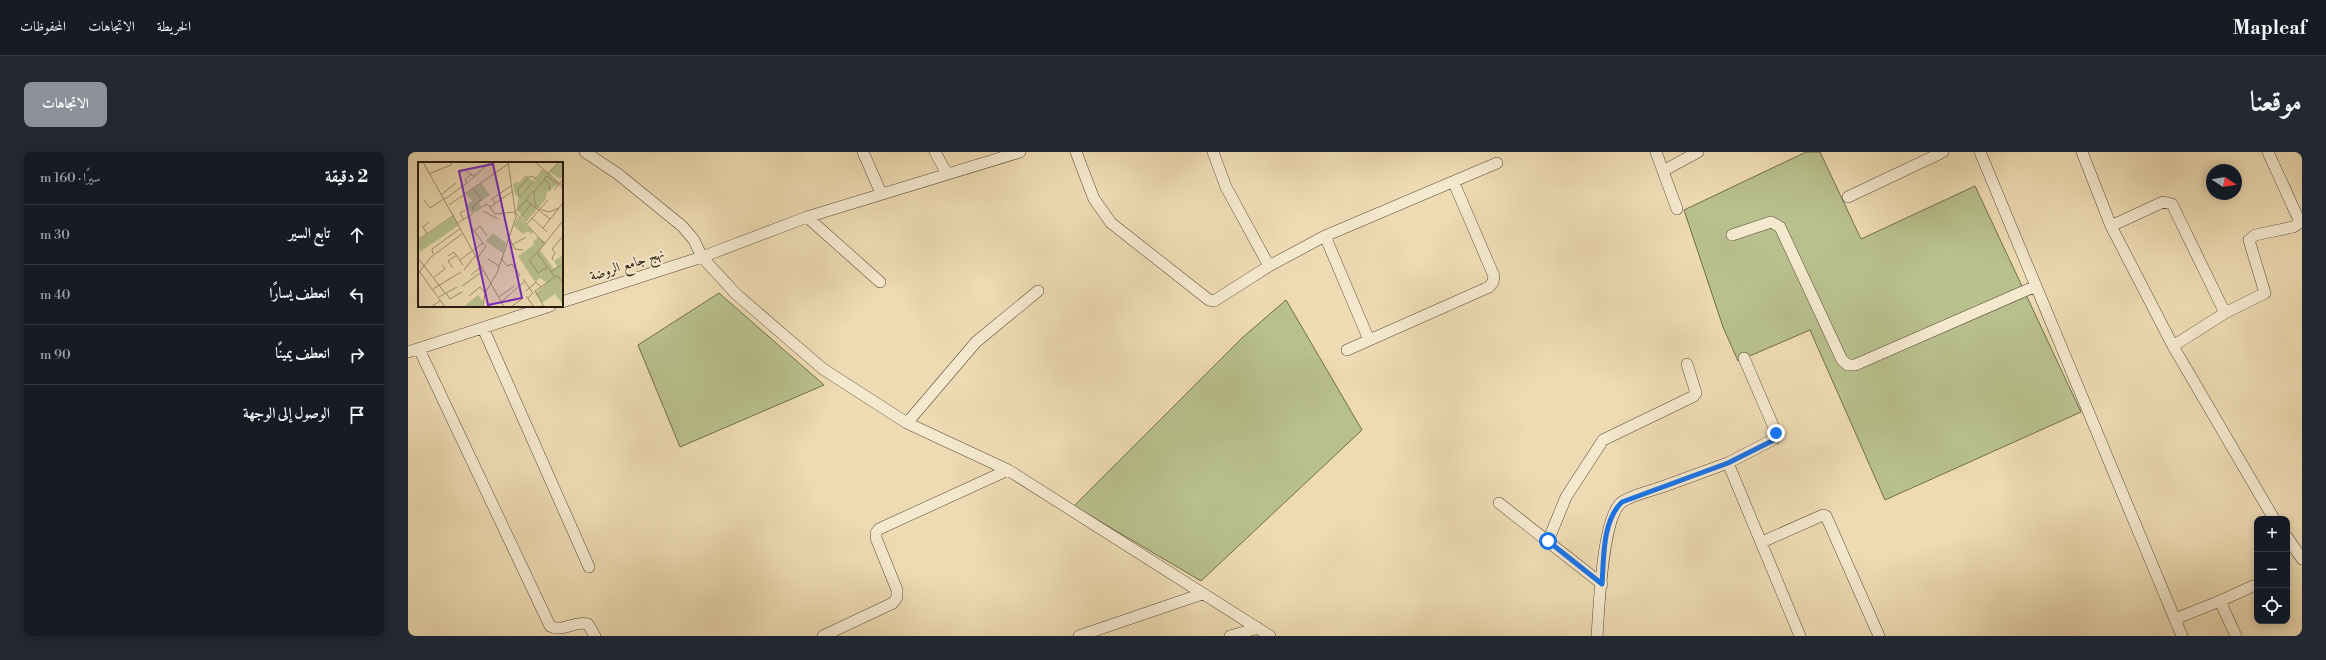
<!DOCTYPE html>
<html lang="ar">
<meta charset="utf-8">
<style>
:root{--surface:#171b24;--page:#242831;--text:#f1f3f6;--muted:#9ea1a6;--line:#363941;--accent:#8c9099}
body{margin:0;font-family:"Libre Bodoni",Amiri,serif;background:var(--page);color:var(--text);direction:rtl}
.controls{position:absolute;right:12px;bottom:12px;display:grid;overflow:hidden;border-radius:8px;box-shadow:0 2px 10px #0003}
.controls button{width:36px;height:36px;display:grid;place-items:center;padding:0;border:0;border-bottom:1px solid var(--line);background:var(--surface);color:var(--text);font:20px sans-serif}
.compass{position:absolute;left:1798px;top:12px;width:36px;height:36px;border-radius:50%;background:var(--surface);box-shadow:0 2px 10px #0003;rotate:102deg}
.stop{position:absolute;width:12px;height:12px;margin:-9px;border:3px solid #1a73e8;border-radius:50%;background:#fff}
.stop.end{background:#1a73e8;border-color:#fff;box-shadow:0 1px 4px #0008}
.list{margin:0;padding:0;list-style:none}
h2{display:flex;justify-content:space-between;align-items:center;height:52px;margin:0;padding:0 16px;font-size:17px}
h2 small{font-size:13px;font-weight:400;color:var(--muted)}
.list li{display:grid;grid-template-columns:26px 1fr auto;gap:12px;align-items:center;box-sizing:border-box;height:60px;padding:0 16px;border-top:1px solid var(--line)}
.list b{display:block;font-size:15px;white-space:nowrap}
.list em{font-size:13px;font-style:normal;color:var(--muted)}
.icon{flex:none;width:22px;height:22px;fill:none;stroke:currentColor;stroke-width:2;stroke-linecap:round;stroke-linejoin:round}
.map{position:relative;flex:none;width:1894px;height:484px;overflow:hidden;direction:ltr;border-radius:8px}
header{display:flex;align-items:center;gap:24px;box-sizing:border-box;height:56px;padding:0 20px;background:var(--surface);border-bottom:1px solid var(--line)}
header strong{font-size:19px}
nav{display:flex;gap:22px;margin-inline-start:auto;font-size:14px}
.intro{display:flex;align-items:center;justify-content:space-between;box-sizing:border-box;height:96px;padding:0 24px}
h1{margin:0;font-size:28px}
.button{padding:10px 18px;border-radius:8px;background:var(--accent);color:#fff;font-size:14px;font-weight:700}
main{display:flex;gap:24px;padding:0 24px}
aside{flex:1;background:var(--surface);border-radius:8px;box-shadow:0 2px 10px #0003}
.map>svg:first-child{display:block}
</style>
<header>
<strong>Mapleaf</strong>
<nav><a>الخريطة</a><a>الاتجاهات</a><a>المحفوظات</a></nav>
</header>
<div class="intro"><h1>موقعنا</h1><a class="button">الاتجاهات</a></div>
<main>
<div class="map">
<svg width="1894" height="484" viewBox="0 0 1894 484">
<rect width="100%" height="100%" fill="#eedbb3"/>
<filter id="stains"><feTurbulence type="fractalNoise" baseFrequency=".005" numOctaves="4"/><feColorMatrix values="0 0 0 0 .2 0 0 0 0 .09 0 0 0 0 .02 0 0 0 .5 -.17"/></filter>
<radialGradient id="worn" r=".72"><stop offset=".6" stop-color="#630" stop-opacity="0"/><stop offset="1" stop-color="#630" stop-opacity=".3"/></radialGradient>
<!-- green -->
<path fill="#b8c08d" stroke="#706e4e" d="M1398,0H1412L1453,87L1567,34L1673,260L1477,348L1402,178L1330,209L1315,175L1276,58Z
M311,141L416,233L272,295L230,193Z
M878,148L954,278L793,429L666,354L834,186Z"/>
<g fill="none" stroke-linecap="round" stroke-linejoin="round">
<defs>
<path id="street" d="M177,0L210,22L274,74L286,88L294,105L328,142L415,217L499,271L600,318L862,484
M455,0L473,41
M527,0L539,22
M668,0L686,47L703,71L801,148L806,149L861,114L818,35L805,0
M1248,0L1269,57
M1572,0L1774,484
M1674,0L1703,74L1765,194L1866,367
M1255,19L1290,0
M1440,45L1535,0
M399,65L472,130
M1703,74L1755,50L1764,52L1817,161
M1324,83L1363,70L1372,75L1434,208L1440,213H1447L1628,134
M917,84L961,188
M861,114L917,84L1089,11
M154,150L294,105L399,65L612,0
M75,176L181,415
M1765,194L1817,161L1857,141L1841,88L1847,83L1885,75L1890,72L1891,68L1860,0
M11,197L142,474C154,481 167,468 180,472L187,484
M939,198L1081,135L1085,130L1086,124L1046,31
M0,200L142,154
M1336,206L1367,278L1366,287L1320,311L1392,484
M499,271L568,190L630,139
M1091,351L1194,432
M1879,385L1894,407
M1140,389L1158,345L1195,288L1286,244L1288,241L1279,212
M1354,390L1415,363L1418,364L1471,484
M1812,449L1828,484
M1767,467L1812,449L1845,434
M415,484L485,451L489,445V438L468,386V381L471,377L600,318
M671,484L794,442
M822,484L850,476
M1189,484C1191,458 1194,364 1214,350C1224,343 1239,340 1251,336C1274,328 1297,319 1320,311"/>
</defs>
<!-- street casing -->
<use href="#street" stroke="#5a4b38" stroke-width="12"/>
<!-- street -->
<use href="#street" stroke="#f4e8ce" stroke-width="11"/>
</g>
<g fill="none" stroke-linecap="round" stroke-linejoin="round">
<!-- route -->
<path stroke="#1a73e8" stroke-width="5" d="M1140,389L1194,432C1196,406 1194,369 1214,350L1320,311L1366,288L1368,281"/>
</g>
<g text-anchor="middle" dominant-baseline="central" stroke-width="4" stroke-linejoin="round" paint-order="stroke">
<!-- street labels -->
<g font-size="14" fill="#291b0f" stroke="#f4e8ce">
<text transform="translate(219 113) rotate(-18)">نهج جامع الروضة</text>
</g>
</g>
<!-- overview -->
<g transform="translate(10 10)">
<rect width="145" height="145" fill="#eedbb3"/>
<path d="M142,0H145V14L142,17L131,10ZM126,8L141,21L129,30L128,37L108,60L99,48L100,33L97,34L95,23L99,19L101,21L108,13L116,20ZM63,21L72,33L61,41L64,46L54,52L48,43L54,39L48,32ZM36,54L41,63L2,90L0,79ZM100,55L115,70L113,72L110,69L105,72L96,64ZM75,71L88,81L85,91L67,79ZM120,75L128,81L122,88L136,107L139,104L136,99L145,93V143L137,132L124,141L117,131L129,121L122,116L117,120L100,94L116,83L115,80ZM60,133L65,139L64,145H45Z" fill="#b8c08d"/>
<path fill="none" stroke="#9f8e71" stroke-width="1" d="M5,0L86,145M117,0L145,24M130,11L141,0M11,12L33,3L34,0M40,12L46,8L57,15M118,16L112,14L100,27L101,35L103,34L125,8M126,17L131,22L132,29M49,21L47,17L54,12M55,26L63,38L54,45L55,48M136,28L145,17M24,32L38,21M27,37L49,21L72,0M6,38L12,46L27,36M77,41L74,37L94,23M113,42L108,38L115,29M31,43L90,2M64,45L69,42L72,45L95,29M72,45L77,52L98,50M141,46L131,50L124,48L117,42L116,30L129,14L145,26M65,49L80,57M98,49L108,38M98,51L126,81M103,55L113,42L132,57M114,56L129,70M46,58L42,51L47,48M145,59L119,91L137,115L140,114L145,121M40,61L54,52M109,62L130,38M54,66L65,81M125,66L145,41M56,69L62,64L69,74M9,72L5,65L11,60M91,76L97,87L105,88M0,78L36,53M94,83L108,75M119,91L111,98L120,111L129,105M15,92L14,87L43,66M30,94L36,90L45,103M0,96L27,131M83,96L89,104L94,102L102,113L100,115M70,97L81,104M42,98L65,81L68,84L59,97M135,98L134,96L137,91L134,87L145,74M35,106L30,99L39,93M46,108L57,94M1,109L27,145M133,110L143,103M0,112L12,96L45,71M53,113L63,105M16,115L27,107L24,103M105,117L115,131L110,136M44,124L65,109M15,127L43,110M108,129L118,120L123,125M28,131L32,137L44,130M51,134L62,125L67,131M108,134L116,145M21,135L39,125M81,135L96,124M83,140L107,119M13,145L23,138M65,145L67,131L79,111L98,55L90,0M93,145L104,137M126,145L117,129L137,115"/>
<path fill="#7b2cbf" fill-opacity="0.15" stroke="#7b2cbf" stroke-width="2" d="M75,2L104,136L70,143L41,9Z"/>
<rect width="145" height="145" fill="none" stroke="#291b0f" stroke-width="2"/>
</g>
<rect width="100%" height="100%" filter="url(#stains)"/>
<rect width="100%" height="100%" fill="url(#worn)"/>
</svg>
<div class="controls">
<button>+</button>
<button>−</button>
<button><svg class="icon" aria-label="locate" viewBox="0 0 24 24"><circle cx="12" cy="12" r="6"/><path d="M12 2v4M12 18v4M2 12h4M18 12h4"/></svg></button>
</div>
<svg class="compass" viewBox="-18 -18 36 36"><path d="M0-13l5 13h-10z" fill="#e53935"/><path d="M0 13l5-13h-10z" fill="#9ea1a6"/></svg>
<div class="stop" style="left:1140px;top:389px"></div>
<div class="stop end" style="left:1368px;top:281px"></div>
</div>
<aside>
<h2>2 دقيقة<small>سيرًا · 160 m</small></h2>
<ul class="list">
<li><svg class="icon" aria-label="ahead" viewBox="0 0 24 24"><path d="M12 20V5M6 11l6-6 6 6"/></svg><div><b>تابع السير</b></div><em>30 m</em></li>
<li><svg class="icon" aria-label="left" viewBox="0 0 24 24"><path d="M17 20v-9H6M10 6l-5 5 5 5"/></svg><div><b>انعطف يسارًا</b></div><em>40 m</em></li>
<li><svg class="icon" aria-label="right" viewBox="0 0 24 24"><path d="M7 20v-9h11M14 6l5 5-5 5"/></svg><div><b>انعطف يمينًا</b></div><em>90 m</em></li>
<li><svg class="icon" aria-label="arrive" viewBox="0 0 24 24"><path d="M6 21V4h12l-3 4 3 4H6"/></svg><div><b>الوصول إلى الوجهة</b></div></li>
</ul>
</aside>
</main>
